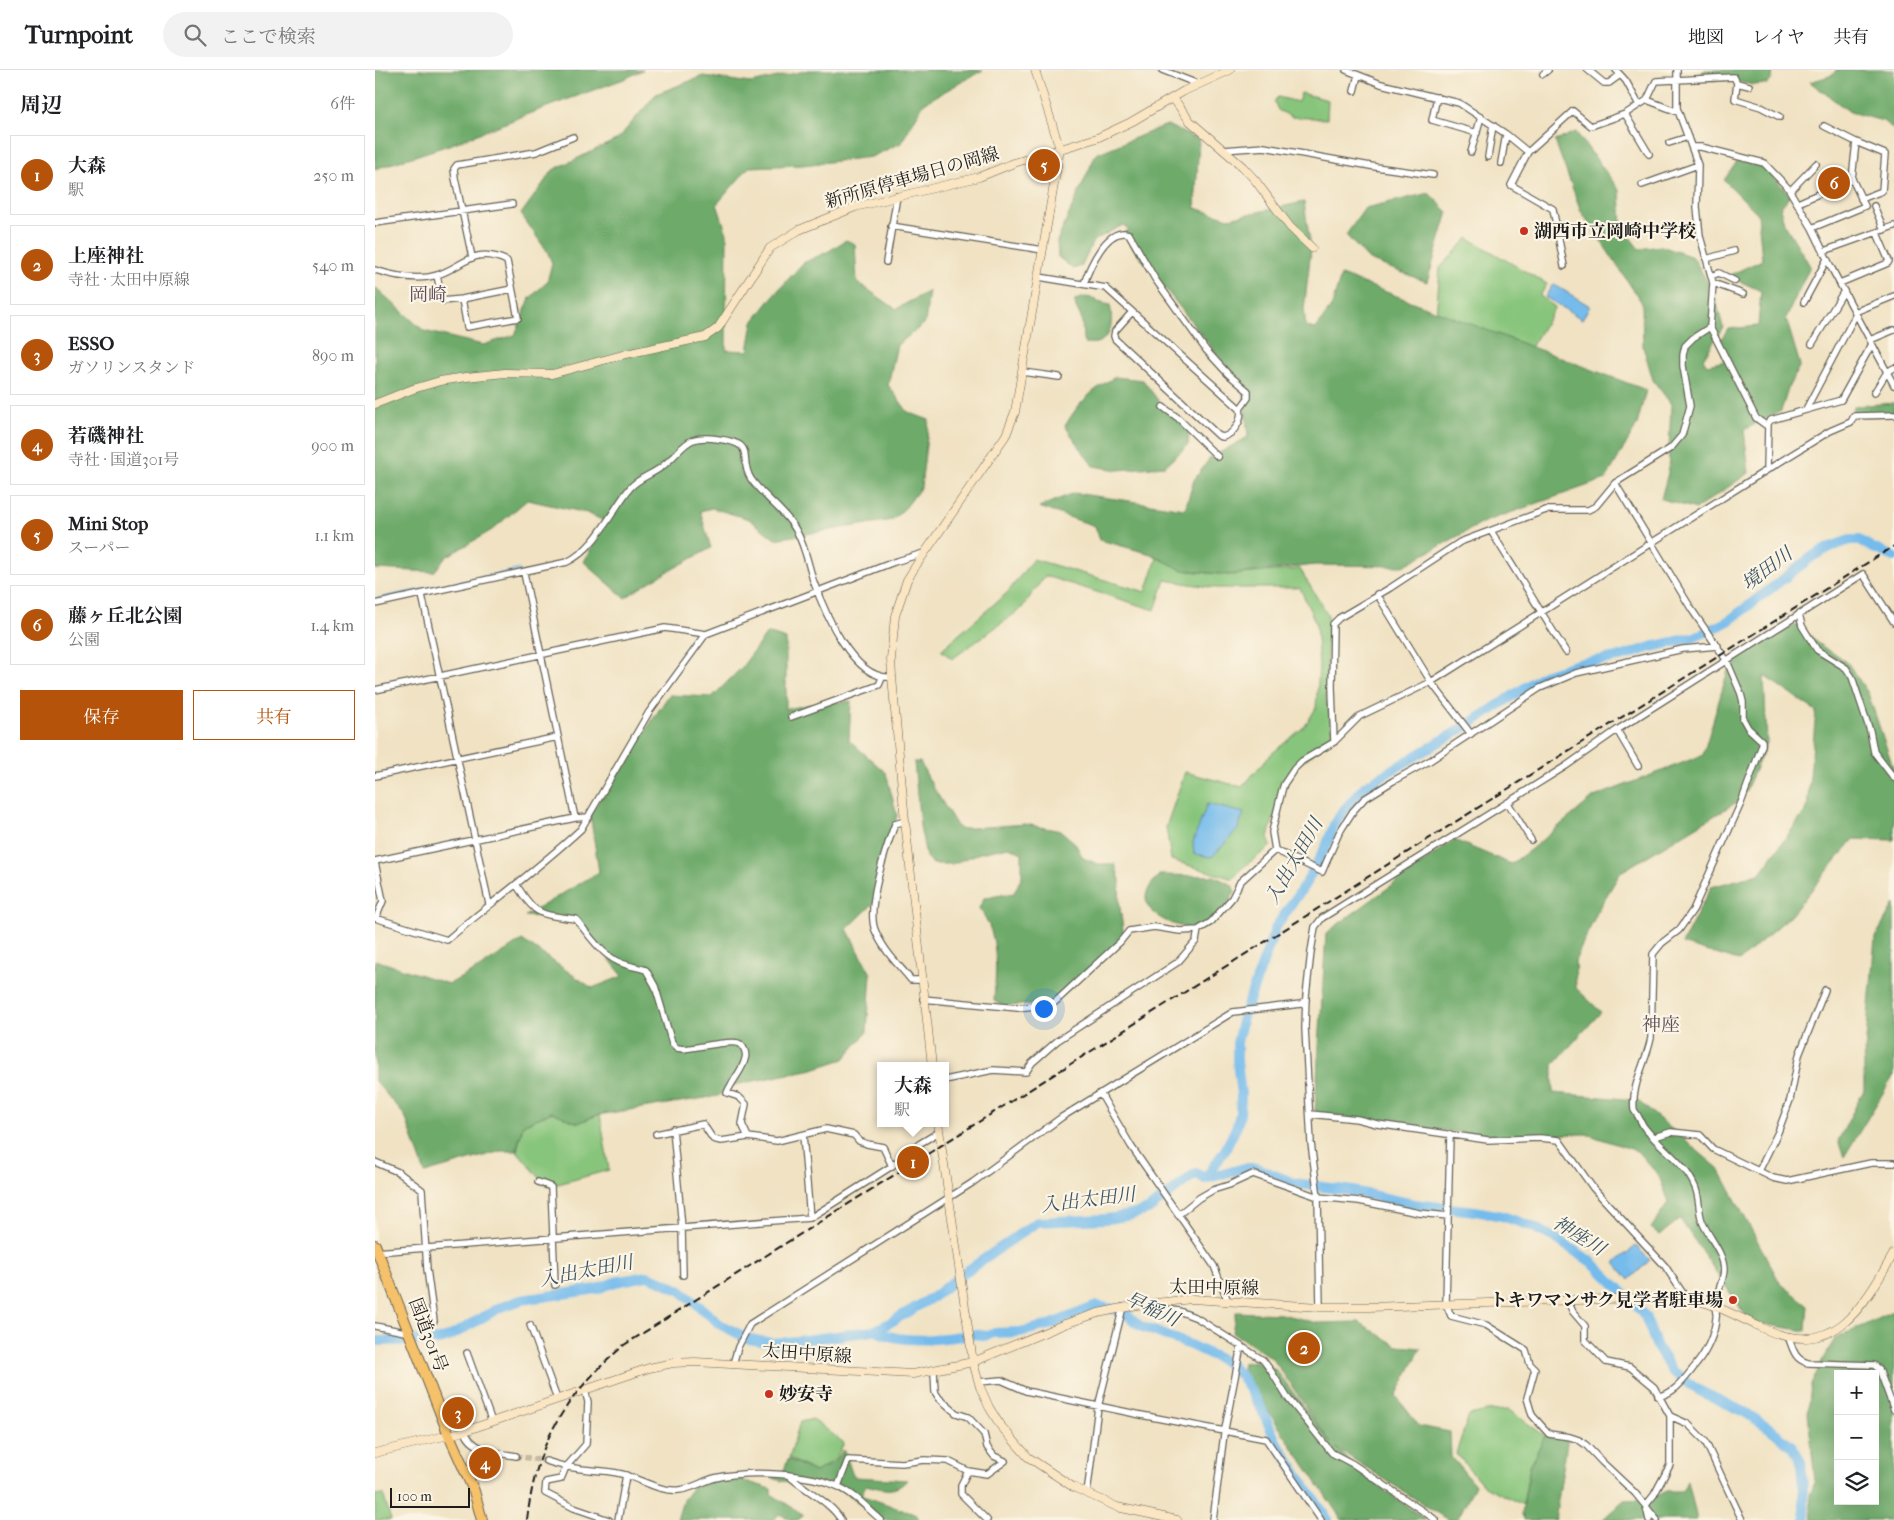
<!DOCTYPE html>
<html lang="ja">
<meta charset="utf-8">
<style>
:root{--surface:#fff;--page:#f2f2f2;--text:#202124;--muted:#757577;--line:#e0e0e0;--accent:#b45309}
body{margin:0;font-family:"IM FELL French Canon","Noto Serif JP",serif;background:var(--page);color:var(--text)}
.controls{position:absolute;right:15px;bottom:15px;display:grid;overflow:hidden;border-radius:0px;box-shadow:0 5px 20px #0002}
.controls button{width:45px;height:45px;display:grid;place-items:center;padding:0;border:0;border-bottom:1px solid var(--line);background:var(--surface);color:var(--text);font:25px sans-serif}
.scale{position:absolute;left:15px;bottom:12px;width:80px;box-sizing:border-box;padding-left:5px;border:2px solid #1c1c1c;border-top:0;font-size:14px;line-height:18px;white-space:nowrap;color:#1c1c1c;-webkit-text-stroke:4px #fcf5e5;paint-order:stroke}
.you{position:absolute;left:668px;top:938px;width:18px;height:18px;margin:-12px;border:4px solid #fff;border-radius:50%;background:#1a73e8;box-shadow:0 0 0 8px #1a73e833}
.badge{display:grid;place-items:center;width:32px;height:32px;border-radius:50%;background:var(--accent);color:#fff;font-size:16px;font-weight:700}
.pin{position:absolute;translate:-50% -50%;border:2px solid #fff;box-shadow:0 1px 5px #0006}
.popup{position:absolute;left:502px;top:992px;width:72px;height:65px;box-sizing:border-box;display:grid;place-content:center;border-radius:0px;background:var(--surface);filter:drop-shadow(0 1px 4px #0005);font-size:16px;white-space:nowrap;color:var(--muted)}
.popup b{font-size:19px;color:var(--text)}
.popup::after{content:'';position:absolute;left:50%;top:100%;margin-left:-10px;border:10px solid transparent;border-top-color:var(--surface)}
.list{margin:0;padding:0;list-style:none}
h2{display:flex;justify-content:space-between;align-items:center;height:65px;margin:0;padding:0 20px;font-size:21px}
h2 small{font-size:16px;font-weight:400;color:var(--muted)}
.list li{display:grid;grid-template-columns:32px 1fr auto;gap:15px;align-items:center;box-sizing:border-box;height:80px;margin:0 10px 10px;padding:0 10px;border:1px solid var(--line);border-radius:0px}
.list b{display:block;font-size:19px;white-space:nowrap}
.list p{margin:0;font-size:16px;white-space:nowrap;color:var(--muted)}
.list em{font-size:16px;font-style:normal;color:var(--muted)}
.actions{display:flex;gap:10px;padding:15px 20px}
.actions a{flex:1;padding:11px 0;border:1px solid var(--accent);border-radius:0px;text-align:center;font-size:18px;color:var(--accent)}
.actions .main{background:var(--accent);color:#fff}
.icon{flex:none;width:28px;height:28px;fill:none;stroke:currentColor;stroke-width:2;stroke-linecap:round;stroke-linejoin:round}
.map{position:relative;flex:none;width:1519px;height:1450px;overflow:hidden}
header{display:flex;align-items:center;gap:30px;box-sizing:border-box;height:70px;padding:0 25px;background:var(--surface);border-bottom:1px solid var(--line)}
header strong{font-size:24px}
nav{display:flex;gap:28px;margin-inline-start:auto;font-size:18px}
.search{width:350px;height:45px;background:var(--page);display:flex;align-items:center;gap:12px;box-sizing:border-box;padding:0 18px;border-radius:28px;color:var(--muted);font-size:19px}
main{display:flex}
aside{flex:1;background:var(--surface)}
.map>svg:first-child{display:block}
</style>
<header>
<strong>Turnpoint</strong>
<div class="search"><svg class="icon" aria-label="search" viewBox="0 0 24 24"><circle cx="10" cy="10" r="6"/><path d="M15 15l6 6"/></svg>ここで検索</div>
<nav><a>地図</a><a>レイヤ</a><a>共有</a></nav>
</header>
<main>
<aside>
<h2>周辺<small>6件</small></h2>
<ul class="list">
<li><span class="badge">1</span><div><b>大森</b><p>駅</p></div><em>250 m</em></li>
<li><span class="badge">2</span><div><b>上座神社</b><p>寺社 · 太田中原線</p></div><em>540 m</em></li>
<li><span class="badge">3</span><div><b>ESSO</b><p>ガソリンスタンド</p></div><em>890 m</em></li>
<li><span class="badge">4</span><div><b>若磯神社</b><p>寺社 · 国道301号</p></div><em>900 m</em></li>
<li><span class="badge">5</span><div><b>Mini Stop</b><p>スーパー</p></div><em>1.1 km</em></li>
<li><span class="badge">6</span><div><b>藤ヶ丘北公園</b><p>公園</p></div><em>1.4 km</em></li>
</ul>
<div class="actions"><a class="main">保存</a><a>共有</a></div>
</aside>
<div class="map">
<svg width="1519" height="1450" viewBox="0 0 1519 1450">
<rect width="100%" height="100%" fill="#fcf5e5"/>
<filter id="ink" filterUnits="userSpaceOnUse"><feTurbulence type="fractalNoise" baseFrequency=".02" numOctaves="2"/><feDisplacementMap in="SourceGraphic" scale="10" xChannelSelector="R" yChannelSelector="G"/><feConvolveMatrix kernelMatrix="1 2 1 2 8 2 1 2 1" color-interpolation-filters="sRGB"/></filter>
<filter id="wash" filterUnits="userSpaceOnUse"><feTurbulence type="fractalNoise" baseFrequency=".0096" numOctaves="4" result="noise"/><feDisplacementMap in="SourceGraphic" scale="20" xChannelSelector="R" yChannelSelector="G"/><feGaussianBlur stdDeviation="1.12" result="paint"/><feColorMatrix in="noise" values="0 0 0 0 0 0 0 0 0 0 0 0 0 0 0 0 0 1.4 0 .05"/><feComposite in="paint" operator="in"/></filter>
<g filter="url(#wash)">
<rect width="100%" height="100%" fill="#f0e2c3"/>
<!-- green -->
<path fill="#88c57b" stroke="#52704c" d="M926,23L953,30L952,49L917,47L903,40L899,31L903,27L923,32Z
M1093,168L1172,214L1165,226L1180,237L1147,293L1061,245L1065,198Z
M782,488L814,501L854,505L925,499L953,546L951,627L958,667L919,699L907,720L893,767L896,776L866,799L858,809L796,790L791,757L810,702L867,717L895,685L930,656L941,638L944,597L941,554L925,518H841L790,510L780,540L670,506L646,539L577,589L566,580L633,522L658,489L771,522Z
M177,1042L203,1053L225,1044L234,1100L176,1116L169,1113L142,1081L148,1055Z
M1134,1340L1170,1366L1155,1396L1148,1435L1108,1415L1081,1383L1094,1345L1112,1341Z
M438,1349L469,1373L460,1390L440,1402L414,1388L425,1352Z
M8,1424L16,1450H0V1425Z"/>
<!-- forest -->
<path fill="#6eaa6b" stroke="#456344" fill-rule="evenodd" d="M0,0H268L249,9L161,41L77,74L0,99Z
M434,0H608L549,33L526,73L496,87L428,95L374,97L342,134L352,164L351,280L373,281L378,252L399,225L428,193L454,181L471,170L480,174L482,212L521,239L554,221L550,253L522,275L513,315L533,342L554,350L546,417L531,437L517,450L400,469L374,449L337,438L325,441L336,478L276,511L250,528L209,492L229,451L212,443L152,430L117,460L71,487L59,502L0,499V217L49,261L108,275L140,265L155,228L172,212L177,193L173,183L146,144L178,100L243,69L281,24L328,6L376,13Z
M1330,0H1398L1397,9L1393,14L1378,15L1356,10H1328L1326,3Z
M1461,0H1519V60L1508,51L1475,42L1435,12L1458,5Z
M792,55L824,70L820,138L854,148L929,132L936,180L929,240L931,257L941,259L957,235L966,205L1271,320L1262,355L1231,409L1109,452L1028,496L940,495L854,505L807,500L776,484L725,470L720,456L664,437L699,423L810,439L819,410L835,388L873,367L868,317L747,164L754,160L748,155L718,171L707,196L698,199L683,187L682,171L721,84Z
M1201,62L1245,121L1247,157L1264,179L1286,176L1318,187L1339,223L1348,257L1328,289L1332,295L1350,291L1343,273L1353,259L1383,256L1386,221L1353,206L1387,190L1383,144L1349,110L1364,89C1395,97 1395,102 1415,126L1405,138L1409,153L1435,196L1411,248L1425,295L1414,316L1406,341L1369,360L1374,403L1321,439L1286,429L1293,403L1296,334L1278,310L1268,276L1267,233L1206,141L1180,71Z
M1054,123L1073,142L1052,212L994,190L971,165L990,138Z
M710,227L718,228L723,232L735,235C738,248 738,269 721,273C718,274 713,273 709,273C706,264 709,254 705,245C702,239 700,237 700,230Z
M740,307L768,310L788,337L814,358L813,375L790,396L743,400L718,396L690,356C704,332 717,320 740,307Z
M1519,333V345L1475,347L1479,336Z
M1424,553L1442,573L1472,592L1493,623L1519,700V770L1479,769L1415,846L1364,891L1307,874L1336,817L1384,804L1432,739L1441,641L1389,606L1392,673L1367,729L1246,802L1224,838L1200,891L1201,918L1226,942L1178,995V1023L1262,1030L1344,1099L1405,1213L1433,1235L1431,1261L1375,1252L1305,1149L1285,1165L1276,1158L1294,1132L1284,1106L1262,1081L1211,1064L1126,1066L1000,1054L940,1041L951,863L1079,770L1136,794L1155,780L1219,727L1328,685L1356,590Z
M392,563L411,569V639L432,635L476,631L474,670L511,703L522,746L506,792L499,833L472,859L496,904L492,962L469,989L438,999L359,1015L343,1026L222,1045L203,1053L177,1042L148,1055L142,1078V1081H126L50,1103L30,1046L0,1011V890L74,914L104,898L147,870L217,918L248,906L201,849L150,846L224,802L215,744L294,625L337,627L367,597Z
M539,692H545L558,717L584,759L650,754L686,761L700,773L708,788L723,794H740L745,810L744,830L749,867L679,933L630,936L619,931C621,897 625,866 604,838L609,828L639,823L647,806V783L634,777L605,783L577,794H558L551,786L545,756Z
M784,805L839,806L857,815L860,822C854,833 840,854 827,857C810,862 771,848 771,828C771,819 779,811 784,805Z
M1519,834V1005L1469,1087L1463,1071L1489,1020V993L1500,868Z
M1519,1241V1450H1437L1435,1425L1440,1412L1433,1343L1436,1315L1449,1287L1460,1269ZM1463,1304H1500V1431H1463Z
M861,1242L906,1244L943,1253L984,1252L1022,1276L1046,1278L1021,1326L1044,1356L1075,1362L1076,1386L1100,1415L1082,1450H1073L961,1378L994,1409L1051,1450H967L893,1341L865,1309L868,1293L879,1291L901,1300L956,1373L898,1289L857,1262Z
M1170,1366H1193L1180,1450H1148L1147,1443L1155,1396Z
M468,1380C474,1389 474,1398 479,1407L532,1410C520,1424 507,1419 491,1415L486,1425L542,1445L544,1450H505L466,1418L406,1411L398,1408L409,1400L413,1389L440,1402L460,1392Z
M345,1408L364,1409L396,1419V1424L429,1445L423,1450H416L404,1444L399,1450H302L308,1430L318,1417Z
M1313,1411L1322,1450H1227L1249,1430L1275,1429L1291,1421H1307Z"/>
<!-- water -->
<path fill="#75bbec" stroke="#486c84" d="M1178,214L1215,236L1207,249L1170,227Z
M832,734L869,743L863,759L837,787L819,784L818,772Z
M1261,1176L1275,1190L1254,1210L1240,1193Z"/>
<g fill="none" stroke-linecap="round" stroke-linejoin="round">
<!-- stream -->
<path stroke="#75bbec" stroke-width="2" d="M0,529L144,500"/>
<!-- river -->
<path stroke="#75bbec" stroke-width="10" d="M830,1109L850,1080L862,1056L865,1044L866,1025L862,991V973L868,947L901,857L931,813L952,774L959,755L969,740L990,716L1098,652L1169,605L1203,594L1249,586L1276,577L1317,568L1336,560L1355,550L1438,486L1455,477L1475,470H1484L1498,478L1519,487
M830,1109L869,1098H882L919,1113L977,1121L1039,1134L1100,1141L1127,1146L1156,1156L1180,1168L1218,1193L1255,1229L1270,1246L1282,1277L1297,1301L1323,1320L1371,1343L1393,1357L1417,1376L1426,1391L1430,1450
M500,1260C527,1276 572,1268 602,1264L609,1266L619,1263L645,1262L674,1255L722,1236L748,1241L765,1256L815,1275L847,1290L857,1296L869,1310L886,1338L902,1373L953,1450
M0,1271L64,1270L74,1267L124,1238L146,1230L222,1219L240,1212L272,1206L286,1211L306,1221L346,1255L374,1269L397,1273L423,1271L498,1261L511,1255L558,1227L589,1203L662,1152L732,1149L756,1145L773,1140L821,1103L830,1109"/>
</g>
</g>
<g filter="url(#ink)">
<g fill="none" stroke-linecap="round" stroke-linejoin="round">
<!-- street-tunnel -->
<path stroke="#c6baa2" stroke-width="5.5" stroke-dasharray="5.5 3" stroke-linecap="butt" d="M141,1386L171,1391"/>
<defs>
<path id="street" d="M787,0L823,14
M971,0L1006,14L1084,33L1131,64L1126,93
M1213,0L1229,13H1234L1245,5
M1241,0L1251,11L1264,35
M1168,4L1173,0
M1362,13L1374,16
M979,21L983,5
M1062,27L1057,50L1102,63
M1272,30L1281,11L1359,7L1362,13L1360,29L1386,37L1405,47
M1250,44L1274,84
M1449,56L1481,72L1477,109
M1131,64L1153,82L1136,115L1178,139L1189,196
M1481,72L1510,84L1507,121L1486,129
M1294,73L1313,67
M1317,77H1326L1389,93L1413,118L1437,158L1457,199L1519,315
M848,80L889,77L1001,97L1058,105
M1096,82L1106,47
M1153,82L1198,41L1216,56L1250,44L1272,30L1303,42
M1113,87L1118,55
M1267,115L1323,95
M1415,121L1441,94
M1423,133L1477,109L1490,136L1437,158
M1499,136L1509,160
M0,153L137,134
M516,156L668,180
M1449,181L1519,156
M97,187L80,108L79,99L82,95L161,82L198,67
M1331,189L1359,181
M511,192L522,126
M0,200C19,206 43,211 62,205C90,196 99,175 132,191L143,248L92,257L87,229L67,231L62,205
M1336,206L1344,203L1360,211
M664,207L731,218L865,339L873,328V321L853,304L831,280L780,209L754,164C732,156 714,198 709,214
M1338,213L1368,224
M1465,213L1513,193L1514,191L1502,163
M87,229L137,219
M1429,232L1452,189
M757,242L740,261L739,266L740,269L844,366L848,367C859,364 868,350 865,339
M1480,242L1519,226
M1335,257L1381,348L1392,356
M1495,270L1519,260
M1437,274L1469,221
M648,302L684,307
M1499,323L1512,302L1519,298
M788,337L803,348L843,387
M1431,339L1481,244
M1392,400L1393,353L1396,350L1466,330L1497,274
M1240,413L1317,540L1352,591L1366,624L1368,632V649L1373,658L1387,671V675L1366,733L1318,840L1304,860L1287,873L1278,884L1276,968C1271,993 1256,1015 1259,1040C1264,1046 1265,1051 1269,1057C1285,1078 1310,1092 1320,1117C1325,1128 1323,1140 1327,1151C1333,1167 1348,1181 1349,1199C1349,1212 1340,1224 1340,1236C1340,1240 1342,1244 1341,1248C1340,1264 1331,1283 1320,1296C1311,1307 1299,1325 1283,1326
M1116,461L1191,582
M149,503L200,748
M1002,524L1056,612L1096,664
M47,525L114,834
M0,534L192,492C221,478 235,443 255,418C263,408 279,404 289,395C311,377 310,364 343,369C384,374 362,387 376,409C389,428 410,440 421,460C430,476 433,493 438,510C449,541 478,611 517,607
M1424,544L1427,556L1442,580L1471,598L1477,607L1495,661L1499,682L1519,708
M0,620L290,558L331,564
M416,647L504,615L507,608
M1242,660L1263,696
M959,672L957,617L958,554L964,548L1015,518L1085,472L1171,440H1213L1221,436L1240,413L1296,378L1307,365L1315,336L1308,296V285L1310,276L1318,268L1335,257L1338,213L1325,166L1322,137L1323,95L1302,38V0
M0,706L183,667
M1133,733L1156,770
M530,751L520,754C511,778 491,836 500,860C508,880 523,894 536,910H546
M900,780L947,802L964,763L978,741L989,729L1018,711L1056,690L1165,618L1201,603L1308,579L1343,576
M0,791L200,748L214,747
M0,792L8,831L1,848
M141,814C161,847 165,844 201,849C213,864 226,884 244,892C252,896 262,897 271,900L280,916L297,973L302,978L309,979C321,978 353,970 363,973C369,975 372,984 370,989C368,1000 356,1012 352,1023L364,1027L371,1034L367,1054L373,1067
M0,848L72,870C116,833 163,799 206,759L274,642L331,564L519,492L549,483
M548,929L643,938C656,936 667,937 679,933L745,872L754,861L779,857L805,861L823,860L836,852L857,828L865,812L900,780L897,762L907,720L909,714L919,699L927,691L959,672L985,646L1056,612L1387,403L1455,361L1476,352L1479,346L1519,345
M570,1010L618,1000L651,1002L657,993L682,971L803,892L821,871L823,860
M725,1023L756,1076L839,1196L853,1231
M935,1044L982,1049L1002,1054L1113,1070L1165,1068L1184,1070L1218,1118L1290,1196L1311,1228
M298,1059L307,1158L308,1205
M281,1064L328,1054L338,1069L346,1071L373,1067L402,1071L451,1059L479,1065L484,1071L492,1074L508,1077L517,1096
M1075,1064L1071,1234L1076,1246L1111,1255L1151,1280L1155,1294L1160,1299L1152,1328L1157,1345L1174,1364L1195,1367L1204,1370L1211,1375L1227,1392L1260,1423L1282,1450
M428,1065L435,1148
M1279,1067L1296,1062L1325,1065L1338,1079L1398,1108L1412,1111L1496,1093H1519
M0,1092L23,1102L47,1120L52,1199L59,1251
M1384,1101L1403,1062L1415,1030L1424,985L1450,920
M163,1112L176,1117L180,1215
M803,1145L824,1128L838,1120L854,1115L878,1104L943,1127L984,1131L1044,1143L1073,1146
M1,1182L435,1148L517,1096L544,1074L564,1062
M1192,1230L1198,1242L1210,1256V1270L1231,1292L1255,1297L1279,1317L1295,1346L1313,1354L1330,1371L1367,1450
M774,1235L785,1239L804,1241L822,1248L888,1290L896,1301L912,1327L957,1383L978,1394L1061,1450
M945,1237L943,1127L936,1073L930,958L931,926L936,882L940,857L947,848L1191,696L1242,660L1488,504L1519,552
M155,1255L182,1329
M0,1256L35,1263
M1413,1266C1418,1279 1419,1289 1433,1293L1499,1295L1504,1299L1519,1340
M92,1283L117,1352
M358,1294L363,1277L375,1254L597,1113L687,1047L858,942L926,934L931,930
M604,1312L626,1310L651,1321L766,1345L891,1369L946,1450
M210,1320L213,1332L211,1374L191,1397L186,1409L171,1412L170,1423L199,1438L234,1450
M90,1361C96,1381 124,1383 141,1386
M171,1391C186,1396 200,1399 216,1400C229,1401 241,1401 253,1406C269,1411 287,1422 304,1420C317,1419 328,1411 340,1408C373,1400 434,1403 464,1417C480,1424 493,1439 506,1450
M593,1401L586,1415V1424L612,1450
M413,1405C429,1420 456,1432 466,1450
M463,1416L473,1390L527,1393L549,1390L573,1391L593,1401L612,1404L630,1391L619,1386L612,1377L609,1364L593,1347L581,1343L564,1328L560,1322L559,1301
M712,1424L723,1337L748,1237
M1271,1435L1279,1425L1295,1395V1346
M1271,1437L1274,1450
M243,1450L251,1405
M838,1450L849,1364L866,1276"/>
<path id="secondary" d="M798,28L815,51L868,97L880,110L915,157L937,178
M0,334L38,319L65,311L91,307L130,303L177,304L251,284L330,267L343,258L395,178L424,160L480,137L604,107L639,93L722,68L756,52L809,21L855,0
M557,996L530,751L517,607L516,589L520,546L532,510L540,497L631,365L640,342L685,79L660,0
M563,1053L598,1292L605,1317L614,1337L625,1355L653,1387L698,1417L742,1437L802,1450
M0,1383L90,1361L274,1298L298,1293L320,1292L538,1304L598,1292L690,1254L723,1243L762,1235L817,1229L945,1237H994L1292,1227C1334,1229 1348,1240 1385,1257C1458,1292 1487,1239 1519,1183"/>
<path id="highway" d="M0,1175L74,1365L99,1421L107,1450"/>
</defs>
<!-- street casing -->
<use href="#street" stroke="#666156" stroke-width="8"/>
<!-- secondary casing -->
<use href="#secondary" stroke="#666156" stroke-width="9"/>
<!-- highway casing -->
<use href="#highway" stroke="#666156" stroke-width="12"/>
<!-- street -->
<use href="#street" stroke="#fff" stroke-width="5.5"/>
<!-- secondary -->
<use href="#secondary" stroke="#fbe6c4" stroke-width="8"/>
<!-- highway -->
<use href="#highway" stroke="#f5c16b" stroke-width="10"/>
<!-- rail -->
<path stroke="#1c1c1c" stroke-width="2" stroke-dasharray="8 4" stroke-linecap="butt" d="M152,1450C162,1369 189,1328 249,1275L1519,476"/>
</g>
</g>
<!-- markers -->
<g fill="#c8321e" stroke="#fcf5e5" stroke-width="2">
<circle cx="1149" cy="161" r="5"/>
<circle cx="1358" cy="1230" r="5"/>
<circle cx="394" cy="1324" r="5"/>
</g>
<g text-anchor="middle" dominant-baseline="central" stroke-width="4.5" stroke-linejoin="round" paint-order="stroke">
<!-- street labels -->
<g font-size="18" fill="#1c1c1c" stroke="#fcf5e5">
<text transform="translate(537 108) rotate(-16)">新所原停車場日の岡線</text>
<text transform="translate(839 1218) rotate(1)">太田中原線</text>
<text transform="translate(53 1265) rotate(69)">国道301号</text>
<text transform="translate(432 1284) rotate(4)">太田中原線</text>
</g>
<!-- poi labels -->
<g font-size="18" font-weight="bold" fill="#1c1c1c" stroke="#fcf5e5" text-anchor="start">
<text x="1159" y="161">湖西市立岡崎中学校</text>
<text x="1348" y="1230" text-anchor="end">トキワマンサク見学者駐車場</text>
<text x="404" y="1324">妙安寺</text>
</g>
<!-- neighbourhood labels -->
<g font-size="19" fill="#5c4f5c" stroke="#fcf5e5">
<text x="53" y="225">岡崎</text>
<text x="1286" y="955">神座</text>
</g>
<!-- water labels -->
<g font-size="19" font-style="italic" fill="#3b5465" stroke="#fcf5e5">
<text transform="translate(1392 499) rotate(-37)">境田川</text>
<text transform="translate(919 791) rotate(-60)">入出太田川</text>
<text transform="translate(713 1130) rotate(-7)">入出太田川</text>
<text transform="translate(1204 1166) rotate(32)">神座川</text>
<text transform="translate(211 1201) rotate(-11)">入出太田川</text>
<text transform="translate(777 1239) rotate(25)">早稲川</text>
</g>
</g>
</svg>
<div class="controls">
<button>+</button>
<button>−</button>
<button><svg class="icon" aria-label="layers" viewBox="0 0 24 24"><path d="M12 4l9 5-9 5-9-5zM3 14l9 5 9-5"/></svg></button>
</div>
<div class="scale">100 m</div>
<div class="you"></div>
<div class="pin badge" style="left:538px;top:1092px">1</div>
<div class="popup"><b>大森</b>駅</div>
<div class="pin badge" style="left:929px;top:1278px">2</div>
<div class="pin badge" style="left:83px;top:1343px">3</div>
<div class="pin badge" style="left:110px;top:1393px">4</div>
<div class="pin badge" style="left:669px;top:95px">5</div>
<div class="pin badge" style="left:1459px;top:113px">6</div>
</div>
</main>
